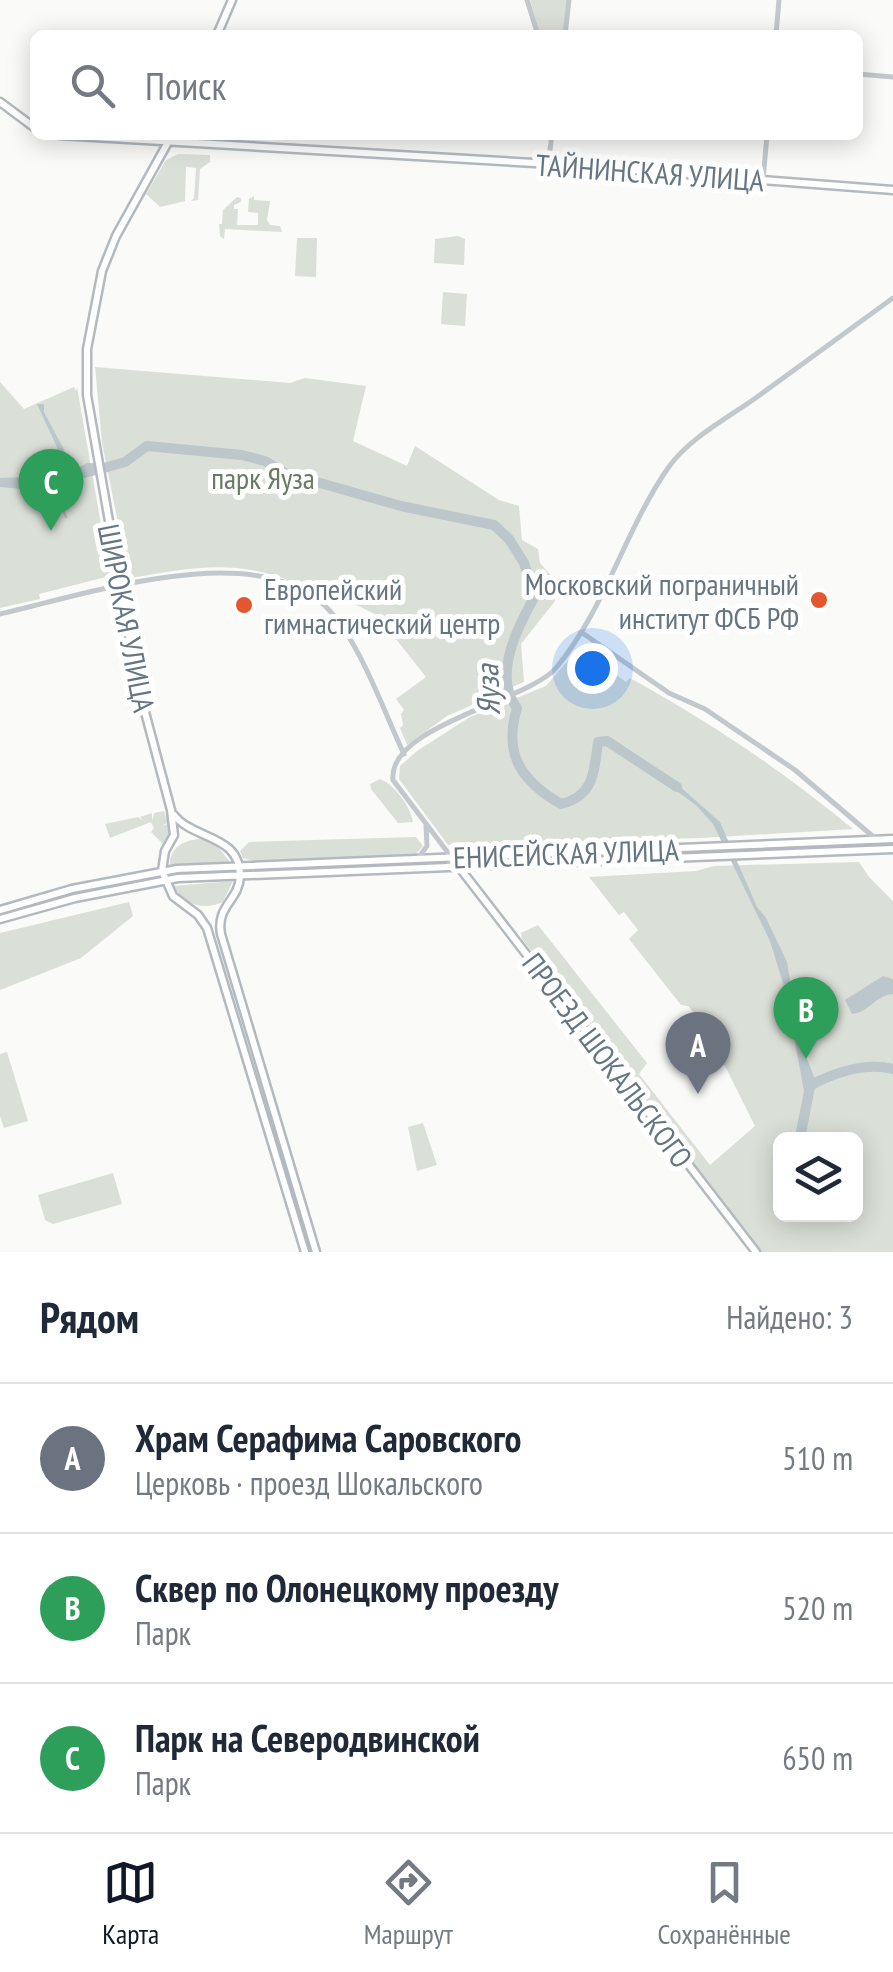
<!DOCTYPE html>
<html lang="ru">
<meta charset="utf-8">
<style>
:root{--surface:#fff;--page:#f6f6f7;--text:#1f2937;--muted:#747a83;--line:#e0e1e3;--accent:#111827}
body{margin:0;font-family:"PT Sans Narrow",sans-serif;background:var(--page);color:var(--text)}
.controls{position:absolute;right:30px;bottom:30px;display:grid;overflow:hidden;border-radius:15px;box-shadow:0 5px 25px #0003}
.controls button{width:90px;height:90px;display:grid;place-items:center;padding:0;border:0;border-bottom:2px solid var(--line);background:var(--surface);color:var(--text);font:50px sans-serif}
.you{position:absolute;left:592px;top:668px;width:35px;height:35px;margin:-25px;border:8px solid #fff;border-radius:50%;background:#1a73e8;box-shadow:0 0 0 15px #1a73e833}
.badge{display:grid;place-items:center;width:65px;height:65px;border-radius:50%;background:var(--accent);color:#fff;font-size:32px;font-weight:700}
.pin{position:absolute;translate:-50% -82px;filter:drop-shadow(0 2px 5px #0008)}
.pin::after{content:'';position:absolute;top:52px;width:35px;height:30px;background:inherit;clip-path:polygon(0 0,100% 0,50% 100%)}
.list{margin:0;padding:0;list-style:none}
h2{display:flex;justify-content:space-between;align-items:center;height:130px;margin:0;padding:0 40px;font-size:42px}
h2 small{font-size:32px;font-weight:400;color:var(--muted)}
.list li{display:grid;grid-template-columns:65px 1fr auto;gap:30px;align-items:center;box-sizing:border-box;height:150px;padding:0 40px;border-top:2px solid var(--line)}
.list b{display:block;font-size:38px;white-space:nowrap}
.list p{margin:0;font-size:32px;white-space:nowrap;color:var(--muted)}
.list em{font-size:32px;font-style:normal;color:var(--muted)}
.icon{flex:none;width:55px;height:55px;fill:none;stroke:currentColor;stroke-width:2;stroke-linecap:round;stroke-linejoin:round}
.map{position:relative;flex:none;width:893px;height:1252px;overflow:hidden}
.search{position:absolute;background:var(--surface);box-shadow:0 5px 25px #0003;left:30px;right:30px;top:30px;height:110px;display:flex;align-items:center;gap:25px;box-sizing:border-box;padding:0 35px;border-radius:15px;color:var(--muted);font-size:38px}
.sheet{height:580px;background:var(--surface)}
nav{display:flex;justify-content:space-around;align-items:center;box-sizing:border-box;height:140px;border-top:2px solid var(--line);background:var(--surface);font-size:28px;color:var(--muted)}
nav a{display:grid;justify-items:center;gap:5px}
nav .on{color:var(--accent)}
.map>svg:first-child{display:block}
</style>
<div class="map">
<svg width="893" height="1252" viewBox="0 0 893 1252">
<rect width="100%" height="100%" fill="#fafaf8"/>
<!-- green -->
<path fill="#dadfd7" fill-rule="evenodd" d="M530,0H568L564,35H540Z
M178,154L210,155V162L200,169L198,200L191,201L194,198L196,168L186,167L185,201L160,207L146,194L166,160Z
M254,196V200L270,201L267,220L270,225L280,226L282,232L225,229L224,239L220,236L219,224H222L223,210L237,197L241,198V202L234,205V209H238L237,225H258V213L248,212L249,199Z
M458,236L465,239L464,265L434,263L435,239Z
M297,238H317L316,277L295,276Z
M443,292L467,294L465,326L441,324Z
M95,367L290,383L305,378L366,386L353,441L407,466L415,446L499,500L519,506L522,540L538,549L540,563L555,580V601L521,644L524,682L447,716L407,745L400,728L403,725L401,714L404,710L396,699L426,677L377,615L336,595L331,598C313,595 297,583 280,577C224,559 183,570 129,578L102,443Z
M0,382L24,409L74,387L76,391L77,387L110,576L39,594L40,599L0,608Z
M586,646L611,664L610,670L626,682L630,678C710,722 783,771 853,829L701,838L448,845L399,779L400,766L417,751L470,717L546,686L577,650Z
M380,779C394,784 411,807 413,822L398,823L371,789L370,784Z
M164,811L168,823L161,826L168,824L170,832L163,844L151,832L154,828L151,822L110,838L105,824L138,817L145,822L140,817L152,813V821L154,813Z
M416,837L423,846L416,854L254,861L243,858L240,851L249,842Z
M200,839L216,844L230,862L170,866C169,848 183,840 200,839Z
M859,862L869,877L893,901V1252H761C676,1152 604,1042 522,939L521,933L538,925L647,1063L639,1074L710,1165L755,1126L726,1068L699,1030L708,1028L688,1006L681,1005L629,939L638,930L624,912L619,915L589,877L696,871L714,866ZM780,1140H856V1214H780Z
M233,881L223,902C203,911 184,905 174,886Z
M129,902L133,916L81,958L0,990V933Z
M7,1052L28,1121L4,1128L0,1116V1054Z
M423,1123L437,1165L417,1171L408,1127Z
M113,1173L122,1204L53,1224L45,1220L38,1195Z"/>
<!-- water -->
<path fill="#bbc7cb" d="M37,404H44V412L73,467L78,468L87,463L118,464C104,479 66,477 44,493L45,498L53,499L39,501L42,494L41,486L34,490L0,487V478L50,476L68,471Z
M669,777L720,822L757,907L766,918L787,962L800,1041L816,1082L805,1139H795V1136L804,1091L786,993L770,941L713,824L697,806L665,782Z
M883,976L893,979V994C875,995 869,1013 852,1014L845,1000Z"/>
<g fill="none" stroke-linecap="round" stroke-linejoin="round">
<!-- stream -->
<path stroke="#bbc7cb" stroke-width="2.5" d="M50,498L59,499L66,517"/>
<!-- river -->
<path stroke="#bbc7cb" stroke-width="10" d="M104,468L125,462L147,446L242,455L265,461L285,473L401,506L494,525L509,539L524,563L535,596C518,626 492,676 517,708C503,754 521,781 561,804C594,796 594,772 598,742L607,741L677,787
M811,1085C836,1072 865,1062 893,1069"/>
<defs>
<path id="secondary" d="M217,35L232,0
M0,102L35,128
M59,135L569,165L893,190
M172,135L116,236L102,271L87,349V395L137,682L171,810L174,835L165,851L162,871L173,896L198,915L207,928L305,1252
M174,815C193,840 240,834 240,876C239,901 216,905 221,934L316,1252
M459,867L756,1252
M0,910L72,889L177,869L893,839
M0,919L75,898L178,878L893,849"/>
</defs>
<!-- secondary casing -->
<use href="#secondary" stroke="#b3babf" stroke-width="11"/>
<!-- street -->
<path stroke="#c3c8cc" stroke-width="5" d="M527,0L538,35
M565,35L569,0
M776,35L779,0
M858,74L893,77
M548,164L552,135
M763,180L767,135
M0,614C84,595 254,537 325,606C358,637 384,712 404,754
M581,632L669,693L705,709L795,770L876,839
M419,857L427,846L426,826
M448,867L452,858L393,780C387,726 528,701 556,668C605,609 625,530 668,468C689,438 728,418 757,397C803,364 848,331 893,298"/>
<!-- secondary -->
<use href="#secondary" stroke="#fff" stroke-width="6"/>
</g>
<!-- markers -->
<g fill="#e4572e" stroke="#fff" stroke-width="4">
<circle cx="819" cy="600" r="10"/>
<circle cx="244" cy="605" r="10"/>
</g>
<g text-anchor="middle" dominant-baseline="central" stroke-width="10" stroke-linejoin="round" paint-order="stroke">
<!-- street labels -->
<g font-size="30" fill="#657683" stroke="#fff">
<text transform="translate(650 172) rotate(4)">ТАЙНИНСКАЯ УЛИЦА</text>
<text transform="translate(127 618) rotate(79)">ШИРОКАЯ УЛИЦА</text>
<text transform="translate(566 853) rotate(-2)">ЕНИСЕЙСКАЯ УЛИЦА</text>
<text transform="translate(608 1060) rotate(53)">ПРОЕЗД ШОКАЛЬСКОГО</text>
</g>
<!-- park labels -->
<g font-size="30" fill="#687a64" stroke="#fff">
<text x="263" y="477">парк Яуза</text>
</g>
<!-- poi labels -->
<g font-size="30" fill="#657683" stroke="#fff" text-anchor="end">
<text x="799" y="583">Московский пограничный<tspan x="799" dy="34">институт ФСБ РФ</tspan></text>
<text x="264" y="588" text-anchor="start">Европейский<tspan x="264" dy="34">гимнастический центр</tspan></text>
</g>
<!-- water labels -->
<g font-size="32" font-style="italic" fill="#60757c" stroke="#fff">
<text transform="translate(487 690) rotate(-92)">Яуза</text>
</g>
</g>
</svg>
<div class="controls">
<button><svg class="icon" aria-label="layers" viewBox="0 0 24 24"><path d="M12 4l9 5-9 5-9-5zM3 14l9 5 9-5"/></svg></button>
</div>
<div class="you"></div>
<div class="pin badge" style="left:698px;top:1094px;background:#6b7280">A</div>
<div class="pin badge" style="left:806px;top:1059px;background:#2e9e5b">B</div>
<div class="pin badge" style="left:51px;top:531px;background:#2e9e5b">C</div>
<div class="search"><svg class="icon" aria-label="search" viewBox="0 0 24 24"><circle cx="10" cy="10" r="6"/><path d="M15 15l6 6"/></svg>Поиск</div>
</div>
<section class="sheet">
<h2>Рядом<small>Найдено: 3</small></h2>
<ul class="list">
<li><span class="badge" style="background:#6b7280">A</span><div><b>Храм Серафима Саровского</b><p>Церковь · проезд Шокальского</p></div><em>510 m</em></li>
<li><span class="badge" style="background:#2e9e5b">B</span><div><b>Сквер по Олонецкому проезду</b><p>Парк</p></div><em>520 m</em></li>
<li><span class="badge" style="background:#2e9e5b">C</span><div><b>Парк на Северодвинской</b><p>Парк</p></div><em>650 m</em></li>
</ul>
</section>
<nav>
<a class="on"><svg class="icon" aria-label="map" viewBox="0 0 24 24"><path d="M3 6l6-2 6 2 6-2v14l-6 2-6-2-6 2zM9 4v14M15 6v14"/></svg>Карта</a>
<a><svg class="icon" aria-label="directions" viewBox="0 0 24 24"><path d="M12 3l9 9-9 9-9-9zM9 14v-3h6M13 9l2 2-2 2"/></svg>Маршрут</a>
<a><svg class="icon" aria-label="saved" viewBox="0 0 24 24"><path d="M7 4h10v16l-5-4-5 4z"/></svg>Сохранённые</a>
</nav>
